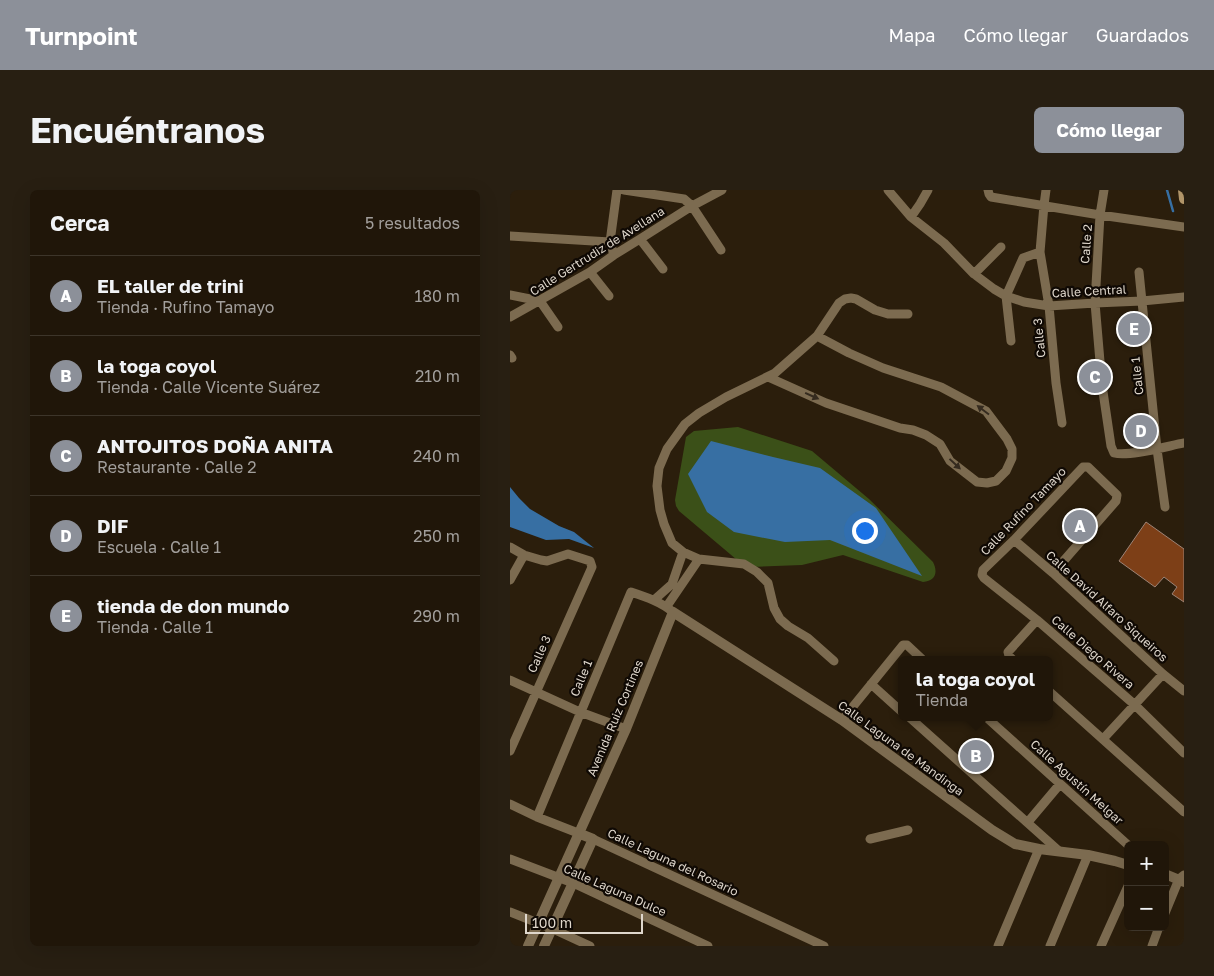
<!DOCTYPE html>
<html lang="es">
<meta charset="utf-8">
<style>
:root{--surface:#201609;--page:#281f12;--text:#f1f3f6;--muted:#a29f9c;--line:#3d352a;--accent:#8c9099}
body{margin:0;font-family:"Golos Text",sans-serif;background:var(--page);color:var(--text)}
.controls{position:absolute;right:15px;bottom:15px;display:grid;overflow:hidden;border-radius:8px;box-shadow:0 5px 20px #0002}
.controls button{width:45px;height:45px;display:grid;place-items:center;padding:0;border:0;border-bottom:1px solid var(--line);background:var(--surface);color:var(--text);font:25px sans-serif}
.scale{position:absolute;left:15px;bottom:12px;width:118px;box-sizing:border-box;padding-left:5px;border:2px solid #dfd7cc;border-top:0;font-size:14px;line-height:18px;white-space:nowrap;color:#dfd7cc;-webkit-text-stroke:4px #0f0904;paint-order:stroke}
.you{position:absolute;left:354px;top:340px;width:18px;height:18px;margin:-12px;border:4px solid #fff;border-radius:50%;background:#1a73e8;box-shadow:0 0 0 8px #1a73e833}
.badge{display:grid;place-items:center;width:32px;height:32px;border-radius:50%;background:var(--accent);color:#fff;font-size:16px;font-weight:700}
.pin{position:absolute;translate:-50% -50%;border:2px solid #fff;box-shadow:0 1px 5px #0006}
.popup{position:absolute;left:388px;top:466px;width:155px;height:65px;box-sizing:border-box;display:grid;place-content:center;border-radius:8px;background:var(--surface);filter:drop-shadow(0 1px 4px #0005);font-size:16px;white-space:nowrap;color:var(--muted)}
.popup b{font-size:19px;color:var(--text)}
.popup::after{content:'';position:absolute;left:50%;top:100%;margin-left:-10px;border:10px solid transparent;border-top-color:var(--surface)}
.list{margin:0;padding:0;list-style:none}
h2{display:flex;justify-content:space-between;align-items:center;height:65px;margin:0;padding:0 20px;font-size:21px}
h2 small{font-size:16px;font-weight:400;color:var(--muted)}
.list li{display:grid;grid-template-columns:32px 1fr auto;gap:15px;align-items:center;box-sizing:border-box;height:80px;padding:0 20px;border-top:1px solid var(--line)}
.list b{display:block;font-size:19px;white-space:nowrap}
.list p{margin:0;font-size:16px;white-space:nowrap;color:var(--muted)}
.list em{font-size:16px;font-style:normal;color:var(--muted)}
.map{position:relative;flex:none;width:674px;height:756px;overflow:hidden;border-radius:8px}
header{display:flex;align-items:center;gap:30px;box-sizing:border-box;height:70px;padding:0 25px;background:var(--accent);color:#fff}
header strong{font-size:24px}
nav{display:flex;gap:28px;margin-inline-start:auto;font-size:18px}
.intro{display:flex;align-items:center;justify-content:space-between;box-sizing:border-box;height:120px;padding:0 30px}
h1{margin:0;font-size:35px}
.button{padding:12px 22px;border-radius:8px;background:var(--accent);color:#fff;font-size:18px;font-weight:700}
main{display:flex;gap:30px;padding:0 30px}
aside{flex:1;background:var(--surface);border-radius:8px;box-shadow:0 5px 20px #0002}
.map>svg:first-child{display:block}
</style>
<header>
<strong>Turnpoint</strong>
<nav><a>Mapa</a><a>Cómo llegar</a><a>Guardados</a></nav>
</header>
<div class="intro"><h1>Encuéntranos</h1><a class="button">Cómo llegar</a></div>
<main>
<aside>
<h2>Cerca<small>5 resultados</small></h2>
<ul class="list">
<li><span class="badge">A</span><div><b>EL taller de trini</b><p>Tienda · Rufino Tamayo</p></div><em>180 m</em></li>
<li><span class="badge">B</span><div><b>la toga coyol</b><p>Tienda · Calle Vicente Suárez</p></div><em>210 m</em></li>
<li><span class="badge">C</span><div><b>ANTOJITOS DOÑA ANITA</b><p>Restaurante · Calle 2</p></div><em>240 m</em></li>
<li><span class="badge">D</span><div><b>DIF</b><p>Escuela · Calle 1</p></div><em>250 m</em></li>
<li><span class="badge">E</span><div><b>tienda de don mundo</b><p>Tienda · Calle 1</p></div><em>290 m</em></li>
</ul>
</aside>
<div class="map">
<svg width="674" height="756" viewBox="0 0 674 756">
<rect width="100%" height="100%" fill="#2b1e0c"/>
<!-- green -->
<path fill="#3b5018" d="M228,237L302,261L359,309L423,372C428,382 426,391 413,392L333,365L292,375L240,377L233,375L169,321L166,316L165,310L176,247L184,241Z"/>
<!-- water -->
<path fill="#376fa3" d="M201,251L263,267L310,278L366,318L412,386L320,350L275,352L224,342L197,322L178,284Z
M0,297L9,308L20,319L49,336L64,342L84,358L59,349L36,350L0,337Z"/>
<g fill="none" stroke-linecap="round" stroke-linejoin="round">
<!-- stream -->
<path stroke="#376fa3" stroke-width="2.5" d="M657,0L663,21"/>
</g>
<!-- building -->
<path fill="#7d3f17" stroke="#9c8376" d="M636,332L674,359V412L662,404L667,397L654,387L645,397L609,371Z"/>
<g fill="none" stroke-linecap="round" stroke-linejoin="round">
<!-- minor -->
<path stroke="#7c6b50" stroke-width="9" d="M114,0L174,9L182,16L211,60
M378,0L401,27L434,53L464,84L484,99L496,106L514,112L539,116L585,113L632,111L674,107
M478,0L479,4L481,7L590,25L674,37
M594,0L590,25L585,113L592,195L601,256L604,263C619,267 658,256 674,253
M401,27L410,14L418,0
M0,46L100,52L104,65
M130,49L153,79
M100,52L107,0
M530,62L539,116L546,193L552,233
M80,82L99,106
M629,82L647,259L655,317
M464,84L491,57
M0,105L30,111L48,137
M0,127L80,82L104,65L130,49L182,16L212,0
M501,151L496,106L513,68L530,62L534,15L536,0
M0,165L2,168
M258,187L316,213L390,238L403,240L416,245L430,254L440,271L467,292L477,293L486,291L496,281L502,268V259L497,249L476,221L431,197L373,178L339,163L307,146
M504,350L543,383L653,484L674,501
M0,357L14,365L31,370L37,371L58,364L80,371L82,377L0,561
M543,383L606,311L607,305L578,277H573L504,350L473,380L472,385L474,388L527,430L625,515L674,563
M0,390L14,365
M144,410L162,394L173,362
M157,416L189,369
M503,470L499,466L498,462L527,430
M324,471L298,448L278,436L270,429L264,418L258,393L247,382L234,374L189,369L173,362L162,353L154,334L150,320L147,296L149,278L157,259L175,234L189,223L216,207L265,183L307,146L329,113L335,109L341,108L346,109L365,120L378,124H398
M0,490L70,522L116,539
M361,494L392,522
M540,502L674,622
M399,527L549,661
M476,527L618,655
M332,530L393,455H397L413,470
M593,549L653,484
M0,614L27,627L68,643
M27,627L121,402C136,407 151,412 163,422
M518,632L550,594
M83,649L314,756
M360,649L398,640
M0,669L63,693L198,756
M0,722L43,739L80,756
M655,723L669,689L674,685
M488,756L529,659
M540,756L578,665
M591,756L618,696
M642,756L649,737"/>
<!-- tertiary -->
<path stroke="#7c6b50" stroke-width="10" d="M655,684L674,692
M18,756L116,539L163,422L332,530L482,640L505,654L529,659L578,665L605,671L618,675
M34,756L83,649L68,643"/>
<!-- secondary -->
<path stroke="#b19569" stroke-width="10" d="M673,0L674,9"/>
</g>
<!-- one-way arrows -->
<defs><path id="oneway-solid" d="M-6-.8H1V-3.2L6.5 0L1 3.2V.8H-6Z" transform="scale(1.25)"/></defs>
<g fill="#352b1f">
<use href="#oneway-solid" transform="translate(302 206) rotate(24)"/>
<use href="#oneway-solid" transform="translate(473 220) rotate(-143)"/>
<use href="#oneway-solid" transform="translate(445 274) rotate(43)"/>
</g>
<g text-anchor="middle" dominant-baseline="central" stroke-width="4.5" stroke-linejoin="round" paint-order="stroke">
<!-- street labels -->
<g font-size="12" fill="#dfd7cc" stroke="#0f0904">
<text transform="translate(576 54) rotate(-86)">Calle 2</text>
<text transform="translate(87 61) rotate(-32)">Calle Gertrudiz de Avellana</text>
<text transform="translate(579 101) rotate(-3)">Calle Central</text>
<text transform="translate(529 148) rotate(-96)">Calle 3</text>
<text transform="translate(627 186) rotate(-96)">Calle 1</text>
<text transform="translate(513 321) rotate(-46)">Calle Rufino Tamayo</text>
<text transform="translate(597 416) rotate(42)">Calle David Alfaro Siqueiros</text>
<text transform="translate(583 462) rotate(41)">Calle Diego Rivera</text>
<text transform="translate(29 464) rotate(-66)">Calle 3</text>
<text transform="translate(71 488) rotate(-67)">Calle 1</text>
<text transform="translate(105 528) rotate(-67)">Avenida Ruiz Cortines</text>
<text transform="translate(391 558) rotate(36)">Calle Laguna de Mandinga</text>
<text transform="translate(567 592) rotate(42)">Calle Agustín Melgar</text>
<text transform="translate(163 672) rotate(25)">Calle Laguna del Rosario</text>
<text transform="translate(105 700) rotate(24)">Calle Laguna Dulce</text>
</g>
</g>
</svg>
<div class="controls">
<button>+</button>
<button>−</button>
</div>
<div class="scale">100 m</div>
<div class="you"></div>
<div class="pin badge" style="left:570px;top:336px">A</div>
<div class="pin badge" style="left:466px;top:566px">B</div>
<div class="popup"><b>la toga coyol</b>Tienda</div>
<div class="pin badge" style="left:585px;top:187px">C</div>
<div class="pin badge" style="left:631px;top:241px">D</div>
<div class="pin badge" style="left:624px;top:139px">E</div>
</div>
</main>
